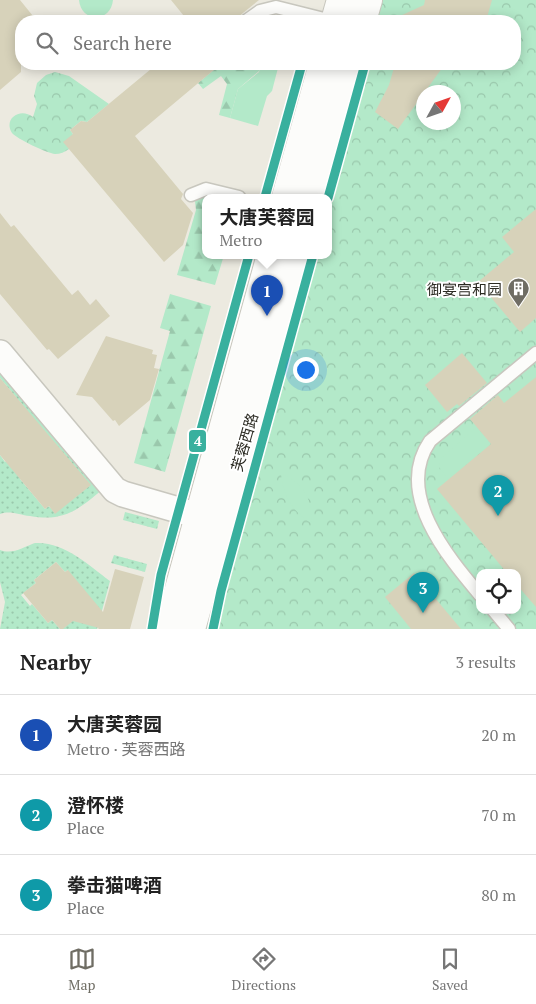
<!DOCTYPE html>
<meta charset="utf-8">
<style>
:root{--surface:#fff;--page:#f6f6f6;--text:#222;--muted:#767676;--line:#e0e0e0;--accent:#6f6d64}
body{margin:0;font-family:"PT Serif","Noto Sans SC",serif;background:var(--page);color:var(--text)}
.controls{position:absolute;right:15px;bottom:15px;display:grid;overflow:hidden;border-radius:10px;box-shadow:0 2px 12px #0003}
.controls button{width:45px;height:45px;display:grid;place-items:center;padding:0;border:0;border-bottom:1px solid var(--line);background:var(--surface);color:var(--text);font:25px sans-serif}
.compass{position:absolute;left:416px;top:85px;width:45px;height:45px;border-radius:50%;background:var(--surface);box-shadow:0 2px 12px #0003;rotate:50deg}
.you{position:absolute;left:305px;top:369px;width:18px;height:18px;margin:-12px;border:4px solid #fff;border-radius:50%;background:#1a73e8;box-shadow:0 0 0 8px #1a73e833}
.badge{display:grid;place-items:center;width:32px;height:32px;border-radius:50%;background:var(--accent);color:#fff;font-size:16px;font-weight:700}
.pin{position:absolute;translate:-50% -41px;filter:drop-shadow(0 1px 2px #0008)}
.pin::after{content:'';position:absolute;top:26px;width:18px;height:15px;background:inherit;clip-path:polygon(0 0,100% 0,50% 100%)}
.popup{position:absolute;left:202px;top:194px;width:130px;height:65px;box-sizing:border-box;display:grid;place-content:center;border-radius:10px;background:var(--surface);filter:drop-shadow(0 1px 4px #0005);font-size:16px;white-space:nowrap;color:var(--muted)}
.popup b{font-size:19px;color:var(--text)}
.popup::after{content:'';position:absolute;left:50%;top:100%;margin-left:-10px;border:10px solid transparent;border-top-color:var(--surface)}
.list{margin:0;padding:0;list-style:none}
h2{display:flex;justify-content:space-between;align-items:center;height:65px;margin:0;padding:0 20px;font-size:21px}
h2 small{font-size:16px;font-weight:400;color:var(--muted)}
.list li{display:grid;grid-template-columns:32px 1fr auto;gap:15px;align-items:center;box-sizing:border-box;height:80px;padding:0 20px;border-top:1px solid var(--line)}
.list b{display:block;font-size:19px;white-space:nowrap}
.list p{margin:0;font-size:16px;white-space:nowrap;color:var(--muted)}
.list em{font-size:16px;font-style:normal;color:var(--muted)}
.icon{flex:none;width:28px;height:28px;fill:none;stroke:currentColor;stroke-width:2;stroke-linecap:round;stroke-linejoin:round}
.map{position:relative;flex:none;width:536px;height:629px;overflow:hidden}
.search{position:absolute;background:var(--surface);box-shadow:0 2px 12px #0003;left:15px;right:15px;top:15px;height:55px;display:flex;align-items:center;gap:12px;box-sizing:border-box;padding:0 18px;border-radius:20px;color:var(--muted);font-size:19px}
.sheet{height:305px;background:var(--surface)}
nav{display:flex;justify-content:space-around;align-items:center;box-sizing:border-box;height:70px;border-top:1px solid var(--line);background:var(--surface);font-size:14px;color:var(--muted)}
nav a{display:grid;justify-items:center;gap:2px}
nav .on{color:var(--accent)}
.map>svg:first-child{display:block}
</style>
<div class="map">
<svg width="536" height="629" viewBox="0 0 536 629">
<defs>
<pattern id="grass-dots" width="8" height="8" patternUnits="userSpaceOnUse" patternTransform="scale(1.25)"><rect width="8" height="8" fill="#b3e9c9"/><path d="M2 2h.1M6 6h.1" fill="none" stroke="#9ac8ac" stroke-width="1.8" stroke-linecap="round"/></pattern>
<pattern id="forest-firs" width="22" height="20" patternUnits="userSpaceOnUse" patternTransform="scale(1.25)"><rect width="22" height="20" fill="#b3e9c9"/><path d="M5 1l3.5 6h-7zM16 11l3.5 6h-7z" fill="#9ac8ac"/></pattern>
<pattern id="park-crowns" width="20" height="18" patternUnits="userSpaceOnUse" patternTransform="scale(1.25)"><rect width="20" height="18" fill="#b3e9c9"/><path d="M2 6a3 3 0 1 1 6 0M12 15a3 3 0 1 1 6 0" fill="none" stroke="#9ac8ac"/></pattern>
</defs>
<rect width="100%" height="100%" fill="#eceae0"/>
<!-- grass -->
<path fill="url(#grass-dots)" d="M0,366L103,489C78,510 64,522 30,516C19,515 11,510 0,514V455L5,462L9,459L23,476L20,479L45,509L49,506L55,513L90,485L17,415L25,408L0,378Z
M125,512L159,521L157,529L123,520Z
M35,543C63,541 89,565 110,581L97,629H63L68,570L65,572L56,562L34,580L36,583L21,595L30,606L32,604L48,623L52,620L60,629H0L5,602L0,582V550C13,555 23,547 35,543Z
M114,555L147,564L145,572L111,563Z"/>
<!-- forest -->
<path fill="url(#forest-firs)" d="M271,15H281L287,21H259Z
M211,64H261L259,71L238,89L230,118L219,115L227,84L221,76L203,89L198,83L215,69Z
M205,197H212H206V255H224L215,285L177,275L196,210L195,201Z
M170,294L211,306L165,472L134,463L170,331L160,328Z"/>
<!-- park -->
<path fill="url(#park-crowns)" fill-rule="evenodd" d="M378,0H536V629H206L309,255H328V197H324L361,64H515V21H372ZM424,92H454V122H424ZM480,573H517V610H480Z
M55,72L69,76L109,104L87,122L81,121L70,130L73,134L69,149C65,152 60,154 55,154C47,153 17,139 12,133C3,119 20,107 33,117L37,104L34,96L37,83L46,75Z"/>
<!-- garden -->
<path fill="#b3e9c9" d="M79,0H113C111,23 81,23 79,0Z
M261,64H279L272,91L267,96L258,126L230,118L238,89L259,72Z
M477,427L491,444L448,479L439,467L440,459Z
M281,474C304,482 313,500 311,523C293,512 283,496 281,474Z"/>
<!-- building -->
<path fill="#d7d2ba" d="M0,0H20L37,21H21V72L0,90Z
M171,0H259L233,21H188Z
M425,0H492L486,21H389L424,5Z
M157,64H221L135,136L183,194L181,199L193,213L183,245L164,262L63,142L73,134L70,130L81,121L87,122Z
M395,64H445L398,129L375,112L389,85Z
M536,209V318L520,332L478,282L514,252L502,237Z
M0,213L11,227L14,225L72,295L78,290L90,305L96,299L110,316L58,359L49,349L47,350L0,294Z
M106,336L153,350L152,354L157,355L154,368L159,369L150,400L119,426L115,420L113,421L92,397L76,395Z
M462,353L487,383L459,406L457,404L447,412L425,385Z
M536,377V607L517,585V573H507L437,489L491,444L470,419L498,395L504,403Z
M0,378L91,485L55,514L49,506L45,509L0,455Z
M56,562L65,572L68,570L103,612L115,569L144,577L130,629H98L99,628L73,621L63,629H60L52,620L48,623L23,593L36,583L34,580Z
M414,573L461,629H411L385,597Z"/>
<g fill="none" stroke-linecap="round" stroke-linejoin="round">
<defs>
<path id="service" d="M246,21L260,11L276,7L332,21
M191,195L206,189L239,197
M480,595C447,556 394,493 430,441L536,353
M493,610L509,629"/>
<path id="minor" d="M0,353L115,490L123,494L199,516"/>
<path id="secondary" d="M335,21L341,0
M362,21L368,0
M286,197L323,64
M313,197L350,64
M168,629L271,255
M191,629L296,255"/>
</defs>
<!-- service casing -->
<use href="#service" stroke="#c8c7be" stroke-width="15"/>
<!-- minor casing -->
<use href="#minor" stroke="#c8c7be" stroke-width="28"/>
<!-- secondary casing -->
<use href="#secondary" stroke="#c8c7be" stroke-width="30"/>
<!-- service -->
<use href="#service" stroke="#fcfcfa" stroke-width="12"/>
<!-- minor -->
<use href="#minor" stroke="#fcfcfa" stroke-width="25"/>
<!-- secondary -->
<use href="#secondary" stroke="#fcfcfa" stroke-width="28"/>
<defs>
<path id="metro-1" d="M265,197L302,64
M328,198L365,64
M152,629L161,575L249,255
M213,629L221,591L313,255"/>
</defs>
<!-- metro-1 casing -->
<use href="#metro-1" stroke="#fff" stroke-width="12"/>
<!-- metro-1 -->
<use href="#metro-1" stroke="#39b09e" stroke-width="9"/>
</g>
<!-- icons -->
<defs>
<symbol id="building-pin" viewBox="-11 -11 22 30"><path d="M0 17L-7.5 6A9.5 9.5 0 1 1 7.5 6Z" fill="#6f6d64" stroke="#fff"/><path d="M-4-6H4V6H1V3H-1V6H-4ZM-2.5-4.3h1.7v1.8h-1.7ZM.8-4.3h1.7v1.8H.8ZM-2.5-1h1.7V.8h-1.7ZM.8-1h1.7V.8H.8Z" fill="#fff"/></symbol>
</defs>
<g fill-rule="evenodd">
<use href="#building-pin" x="506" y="276" width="25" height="34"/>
</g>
<g text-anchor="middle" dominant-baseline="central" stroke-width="4" stroke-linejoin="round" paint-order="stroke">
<!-- poi labels -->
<g font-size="15" fill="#2b2a22" stroke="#fff" text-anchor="end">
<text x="502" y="289">御宴宫和园</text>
</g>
<!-- street labels -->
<g font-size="15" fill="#2b2a22" stroke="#fff">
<text transform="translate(244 442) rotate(-74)">芙蓉西路</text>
</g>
</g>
<rect stroke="#fff" stroke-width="2" x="188" y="429" width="19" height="24" rx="5" fill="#39b09e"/>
<g font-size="14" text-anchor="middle" font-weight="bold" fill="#fff">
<text x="198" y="446">4</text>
</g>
</svg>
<div class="controls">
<button><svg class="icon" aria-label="locate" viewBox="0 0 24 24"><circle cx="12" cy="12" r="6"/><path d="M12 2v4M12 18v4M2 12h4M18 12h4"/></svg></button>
</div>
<svg class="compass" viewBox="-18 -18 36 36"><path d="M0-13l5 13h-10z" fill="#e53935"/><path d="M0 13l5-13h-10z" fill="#767676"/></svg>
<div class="you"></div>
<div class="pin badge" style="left:267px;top:316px;background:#1a4fb4">1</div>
<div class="popup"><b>大唐芙蓉园</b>Metro</div>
<div class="pin badge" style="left:498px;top:516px;background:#0f9aa8">2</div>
<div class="pin badge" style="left:423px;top:613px;background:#0f9aa8">3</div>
<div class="search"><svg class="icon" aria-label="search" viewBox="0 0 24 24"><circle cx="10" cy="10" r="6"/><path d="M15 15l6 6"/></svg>Search here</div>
</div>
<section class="sheet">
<h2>Nearby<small>3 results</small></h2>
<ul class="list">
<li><span class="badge" style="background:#1a4fb4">1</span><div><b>大唐芙蓉园</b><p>Metro · 芙蓉西路</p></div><em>20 m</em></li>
<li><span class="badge" style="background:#0f9aa8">2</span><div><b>澄怀楼</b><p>Place</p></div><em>70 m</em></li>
<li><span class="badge" style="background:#0f9aa8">3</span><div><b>拳击猫啤酒</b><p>Place</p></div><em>80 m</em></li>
</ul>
</section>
<nav>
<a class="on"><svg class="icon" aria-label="map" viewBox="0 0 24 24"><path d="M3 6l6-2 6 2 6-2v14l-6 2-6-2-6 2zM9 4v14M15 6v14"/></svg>Map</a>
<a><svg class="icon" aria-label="directions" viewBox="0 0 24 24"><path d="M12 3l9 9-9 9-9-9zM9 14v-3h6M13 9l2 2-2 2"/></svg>Directions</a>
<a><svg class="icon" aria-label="saved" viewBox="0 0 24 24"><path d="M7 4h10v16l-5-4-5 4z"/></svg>Saved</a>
</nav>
